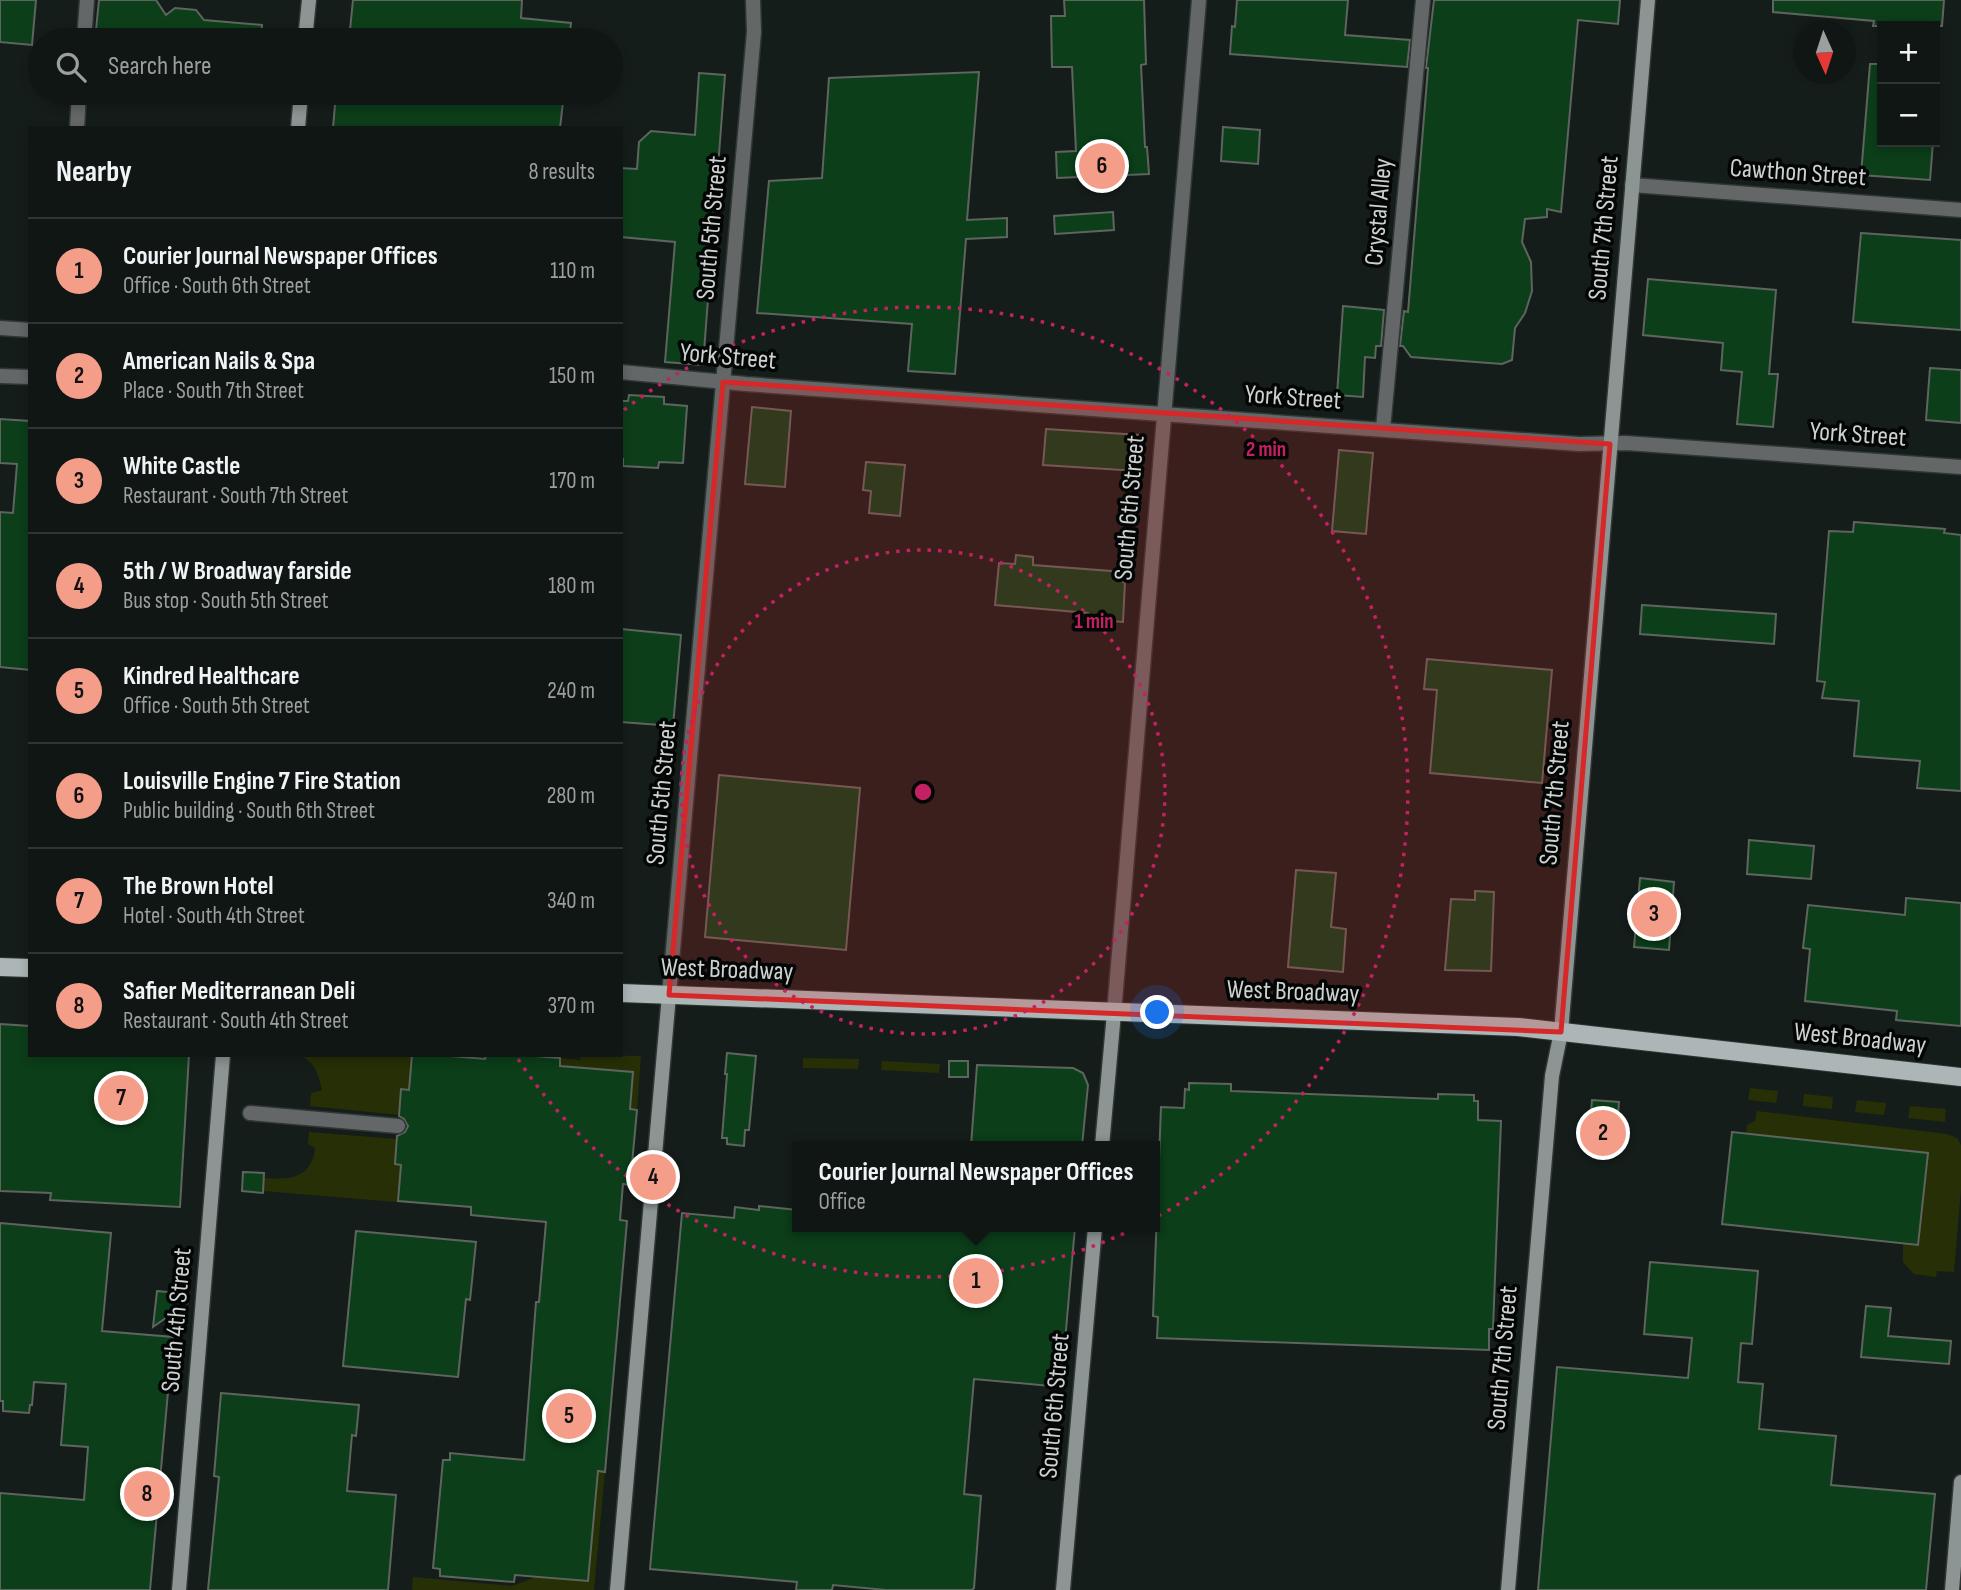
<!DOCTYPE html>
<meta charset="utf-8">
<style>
:root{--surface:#101614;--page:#1e2322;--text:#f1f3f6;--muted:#9c9fa0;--line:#303534;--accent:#f49e8a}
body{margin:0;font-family:"Sofia Sans Condensed",sans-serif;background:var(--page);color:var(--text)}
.controls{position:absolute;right:21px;top:21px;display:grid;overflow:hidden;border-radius:0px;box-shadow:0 4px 10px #0003}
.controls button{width:63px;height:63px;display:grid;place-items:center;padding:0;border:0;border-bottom:2px solid var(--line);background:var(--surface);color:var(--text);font:35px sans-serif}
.compass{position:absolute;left:1793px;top:21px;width:63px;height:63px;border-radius:50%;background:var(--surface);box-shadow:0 4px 10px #0003;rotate:177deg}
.you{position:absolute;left:1158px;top:1013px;width:24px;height:24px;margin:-18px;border:5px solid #fff;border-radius:50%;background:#1a73e8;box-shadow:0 0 0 10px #1a73e833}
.badge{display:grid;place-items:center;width:46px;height:46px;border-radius:50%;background:var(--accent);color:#111;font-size:23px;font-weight:700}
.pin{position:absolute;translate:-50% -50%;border:4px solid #fff;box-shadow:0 2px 7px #0006}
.popup{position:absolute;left:792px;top:1141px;width:368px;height:91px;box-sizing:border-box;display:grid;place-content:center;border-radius:0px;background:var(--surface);filter:drop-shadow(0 2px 5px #0005);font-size:23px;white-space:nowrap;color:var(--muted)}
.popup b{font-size:26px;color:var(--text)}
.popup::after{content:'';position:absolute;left:50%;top:100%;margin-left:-14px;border:14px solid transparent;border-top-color:var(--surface)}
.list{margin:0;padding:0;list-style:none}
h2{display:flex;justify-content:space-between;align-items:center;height:91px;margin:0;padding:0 28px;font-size:30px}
h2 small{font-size:23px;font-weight:400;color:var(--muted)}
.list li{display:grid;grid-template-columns:46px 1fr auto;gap:21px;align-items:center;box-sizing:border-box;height:105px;padding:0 28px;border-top:2px solid var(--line)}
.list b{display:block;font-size:26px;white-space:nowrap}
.list p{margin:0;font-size:23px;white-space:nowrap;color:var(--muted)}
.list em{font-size:23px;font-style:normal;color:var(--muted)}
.icon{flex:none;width:38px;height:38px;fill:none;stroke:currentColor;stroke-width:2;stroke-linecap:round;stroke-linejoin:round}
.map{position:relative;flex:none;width:1961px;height:1590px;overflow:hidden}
.search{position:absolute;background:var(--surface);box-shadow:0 4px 10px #0003;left:28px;top:28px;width:595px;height:77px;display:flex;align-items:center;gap:18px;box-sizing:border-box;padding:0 24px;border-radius:38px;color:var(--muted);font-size:26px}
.panel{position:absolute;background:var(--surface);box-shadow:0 4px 10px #0003;left:28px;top:126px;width:595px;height:931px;border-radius:0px}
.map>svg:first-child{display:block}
</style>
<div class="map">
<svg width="1961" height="1590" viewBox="0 0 1961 1590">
<rect width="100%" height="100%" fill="#151d1b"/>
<!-- green -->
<path fill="#272f06" d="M300,1055H412L409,1090L401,1089L399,1115L310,1106L311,1093L322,1090C319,1074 315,1063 300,1055Z
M581,1055L641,1056L637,1110L630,1109L633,1072L560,1066V1058L580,1060Z
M803,1058L859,1059L858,1069L803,1068Z
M882,1061L940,1064L939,1073L881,1070Z
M1750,1088L1778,1091L1776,1103L1748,1100Z
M1804,1094L1833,1097L1832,1109L1803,1106Z
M1857,1100L1886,1103L1884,1115L1855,1112Z
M1910,1106L1946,1109L1945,1122L1908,1118Z
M1757,1111L1947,1134L1957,1138L1961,1145V1189L1954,1272L1937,1271L1936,1277L1914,1274L1903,1262V1244H1918L1927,1153L1746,1134L1747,1125L1755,1121Z
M309,1132L397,1139L395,1164L401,1165L398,1201L396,1202L263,1191L264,1178C288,1180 312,1179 315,1148L308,1144Z
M598,1471L605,1472L594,1590H412L413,1577L512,1586L536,1577L588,1581Z"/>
<!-- building -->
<path fill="#0b3e19" stroke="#5e645e" stroke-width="2" d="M0,0H36L32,45L0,42Z
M99,0H156L166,15L175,8L196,10L204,20L262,25L261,40H95Z
M353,0H522L521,18L571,23L569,40H349Z
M1064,0H1144L1146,64L1141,65L1145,147H1147L1149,174L1057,178L1056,152L1076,151L1072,67H1052L1051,16H1065Z
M1237,0H1348L1345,35L1410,40L1407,67L1230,54L1232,26L1235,27Z
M1434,0H1620L1618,24L1578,20L1561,212L1547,209V217L1525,219L1522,242L1531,262L1532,291L1525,313L1515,328L1512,360L1502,364L1411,357L1403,346H1400L1404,311L1408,312L1428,68H1426Z
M1773,0H1944L1942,26H1873L1874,21L1773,12Z
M1870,64H1882V142H1933L1930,180L1861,175Z
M979,72L967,220L1007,218V237L966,239L955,374L908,371L912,324L757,313L769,181L822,178L829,78Z
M699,73L725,75L703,365L665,362L675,242L621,237V168L637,169L639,142L651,131L695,135Z
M336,93H402L442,96L443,93H564L560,128H333Z
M1223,127L1260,130L1258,164L1221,161Z
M1113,212L1114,230L1055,234L1054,216Z
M1861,233L1961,240V330L1853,322Z
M1648,279L1776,290L1769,374H1778L1773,427L1737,424L1742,372L1721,370L1723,343L1643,335Z
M1343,306L1384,310L1381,346H1376L1375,358L1365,357L1363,397L1337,395Z
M1930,368L1961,370V423L1926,420Z
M629,395L664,397V404L687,406L683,463L659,462L658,468L623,466V459H621V401H628Z
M752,407L791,411L785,487L745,484Z
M0,419L30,421V670L0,667V512L13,513L17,464L0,463Z
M1046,429L1140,435L1138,471L1043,465Z
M1339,450L1373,453L1366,534L1332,531Z
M866,462L905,465L900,516L869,513L871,491L863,490Z
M1854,522L1945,529L1944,533L1961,535V791L1917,788L1920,761L1854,756L1859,701L1822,698L1825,682L1817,681L1829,531L1853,532Z
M1016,555L1033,557V565L1124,572L1123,582H1125L1123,622L1088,619V613L995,605L999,563L1015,564Z
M1642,605L1776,614L1774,644L1640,634Z
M621,629L681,635L673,726L621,722Z
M1427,659L1552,670L1542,783L1430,773L1437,690L1424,689Z
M719,775L860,788L846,950L705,937Z
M1749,840L1814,846L1811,879L1747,874Z
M1296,870L1336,873L1331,927L1346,929L1343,972L1288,967Z
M1640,878L1674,882L1669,950L1634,947Z
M1475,891L1494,892L1491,971L1445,970L1451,899L1475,900Z
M1906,898L1961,903V1026L1896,1020L1897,1011L1805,1001L1810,949L1803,948L1808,905L1905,915Z
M0,1024L30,1026V1055H189L180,1207L50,1200L51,1193L0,1191Z
M727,1053L756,1056L749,1130H745L744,1146L727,1144V1138H722L727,1074H725Z
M412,1055H439L485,1059L486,1055H522L560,1058V1066L633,1072L630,1109L637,1110L630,1185L623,1184L620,1220L627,1221L605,1472L598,1471L588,1581L515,1575L514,1582L440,1576V1569L433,1568L443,1460H450V1453L524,1460L536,1302H539L546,1222L471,1215V1207L398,1201L401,1165L395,1164L397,1136L405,1132L408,1126L404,1119L399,1116L401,1089L409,1090Z
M949,1061H968V1077H949Z
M977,1065L1073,1068L1083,1073L1088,1085L1082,1146H971Z
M1189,1083L1231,1084V1091L1438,1099V1094L1474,1095V1101H1478V1120L1501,1121L1493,1329H1489V1350L1157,1338L1158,1317L1153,1316L1161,1107L1184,1108L1185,1089L1189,1090Z
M1592,1100L1619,1102L1615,1155L1588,1153Z
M1732,1132L1928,1153L1918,1245L1722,1224Z
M243,1172L264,1173L263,1193L242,1191Z
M759,1206L797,1210V1227H1075L1061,1387L974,1379L964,1494L981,1496L974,1588L972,1590H886L833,1585L832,1590H796L797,1582L650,1569L682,1213L734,1218L735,1207L759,1210Z
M0,1223L111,1233L102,1331L173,1337L150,1590H0V1493L84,1500L88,1447L61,1445L66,1384L34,1382L32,1405H30L29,1413L3,1411V1401H0Z
M356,1231L476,1242L470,1300L466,1299L458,1377L343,1366Z
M1650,1262L1758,1271L1752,1344L1741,1343L1738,1382L1763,1384L1759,1429L1836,1436L1831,1485L1935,1494L1926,1590H1538L1557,1367L1688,1378L1692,1338L1644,1334Z
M157,1291L177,1293L187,1303L153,1327Z
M1866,1306L1891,1308L1888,1336L1951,1341L1949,1364L1861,1357Z
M221,1393L359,1405L356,1436L352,1435L347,1491L396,1495L388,1590H208L219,1477L214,1476Z"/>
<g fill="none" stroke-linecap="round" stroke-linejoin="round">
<defs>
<path id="street" d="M84,40L87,0
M77,128L79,93
M1632,185L1961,210
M0,328L30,330
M621,372L746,384L1579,444L1626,443L1961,467
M0,376L30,377
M1383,429L1423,0
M669,995L754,32L753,0
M1114,1013L1199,0
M250,1113L398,1126"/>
<path id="secondary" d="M305,40L309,0
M298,128L301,93
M1102,1146L1114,1013
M179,1590L223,1055
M617,1590L669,995
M1063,1590L1095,1227
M1508,1590L1552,1076L1561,1032L1648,0
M1952,1590L1961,1482"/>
<path id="primary" d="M0,967L30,968
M621,993L1518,1027L1961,1077"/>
</defs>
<!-- street casing -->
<use href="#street" stroke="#2f3634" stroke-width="17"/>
<!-- secondary casing -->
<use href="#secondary" stroke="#2f3634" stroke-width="17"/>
<!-- primary casing -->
<use href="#primary" stroke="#2f3634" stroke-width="20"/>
<!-- street -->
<use href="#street" stroke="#636768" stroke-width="14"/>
<!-- secondary -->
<use href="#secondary" stroke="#8d9494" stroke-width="14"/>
<!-- primary -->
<use href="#primary" stroke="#adb6b7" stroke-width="18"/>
</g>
<!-- marked area -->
<path fill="#d62828" fill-opacity="0.2" stroke="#d62828" stroke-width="5" stroke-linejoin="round" d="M723,382L1610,444L1561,1032L669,995Z"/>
<!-- distance rings -->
<g fill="none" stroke="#c32161" stroke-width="3.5" stroke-dasharray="3.5 7">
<circle cx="923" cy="792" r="242"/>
<path d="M624 410A485 485 0 1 1 516 1056"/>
</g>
<g text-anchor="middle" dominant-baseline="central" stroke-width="7" stroke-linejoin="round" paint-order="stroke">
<!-- street labels -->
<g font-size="26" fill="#cdd2d1" stroke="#040606">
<text transform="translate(1798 173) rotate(4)">Cawthon Street</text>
<text transform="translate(1379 212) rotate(-85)">Crystal Alley</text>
<text transform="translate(712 228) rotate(-85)">South 5th Street</text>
<text transform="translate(1604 228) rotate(-85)">South 7th Street</text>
<text transform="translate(728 357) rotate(5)">York Street</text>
<text transform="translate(1293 398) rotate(4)">York Street</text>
<text transform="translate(1858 435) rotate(4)">York Street</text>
<text transform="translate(1130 508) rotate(-85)">South 6th Street</text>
<text transform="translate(662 793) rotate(-85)">South 5th Street</text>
<text transform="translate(1555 793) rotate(-85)">South 7th Street</text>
<text transform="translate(727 970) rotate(2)">West Broadway</text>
<text transform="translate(1293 992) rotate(2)">West Broadway</text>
<text transform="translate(1860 1039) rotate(6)">West Broadway</text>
<text transform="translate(177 1320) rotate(-85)">South 4th Street</text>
<text transform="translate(1503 1358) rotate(-85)">South 7th Street</text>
<text transform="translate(1055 1406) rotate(-85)">South 6th Street</text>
</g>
</g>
<circle cx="923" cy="792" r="10" fill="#c32161" stroke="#040606" stroke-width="3.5"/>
<g font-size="21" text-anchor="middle" font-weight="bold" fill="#c32161" stroke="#040606" stroke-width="7" stroke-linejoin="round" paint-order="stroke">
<text x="1266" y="456">2 min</text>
<text x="1094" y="628">1 min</text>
</g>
</svg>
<div class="controls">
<button>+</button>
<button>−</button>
</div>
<svg class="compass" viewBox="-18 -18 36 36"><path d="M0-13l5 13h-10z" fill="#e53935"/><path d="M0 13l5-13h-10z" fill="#9c9fa0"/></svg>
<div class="you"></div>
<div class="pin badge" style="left:976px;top:1281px">1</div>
<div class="popup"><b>Courier Journal Newspaper Offices</b>Office</div>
<div class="pin badge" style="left:1603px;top:1133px">2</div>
<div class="pin badge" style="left:1654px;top:914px">3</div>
<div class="pin badge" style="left:653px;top:1177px">4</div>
<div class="pin badge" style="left:569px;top:1416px">5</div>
<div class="pin badge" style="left:1102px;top:166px">6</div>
<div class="pin badge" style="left:121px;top:1098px">7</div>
<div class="pin badge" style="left:147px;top:1494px">8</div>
<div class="search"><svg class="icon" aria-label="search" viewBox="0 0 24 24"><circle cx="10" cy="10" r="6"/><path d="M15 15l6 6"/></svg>Search here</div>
<section class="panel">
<h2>Nearby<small>8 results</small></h2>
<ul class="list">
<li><span class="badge">1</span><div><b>Courier Journal Newspaper Offices</b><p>Office · South 6th Street</p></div><em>110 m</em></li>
<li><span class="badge">2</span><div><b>American Nails &amp; Spa</b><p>Place · South 7th Street</p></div><em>150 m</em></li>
<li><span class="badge">3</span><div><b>White Castle</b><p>Restaurant · South 7th Street</p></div><em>170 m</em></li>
<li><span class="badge">4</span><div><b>5th / W Broadway farside</b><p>Bus stop · South 5th Street</p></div><em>180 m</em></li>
<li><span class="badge">5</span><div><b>Kindred Healthcare</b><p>Office · South 5th Street</p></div><em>240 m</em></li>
<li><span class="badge">6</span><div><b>Louisville Engine 7 Fire Station</b><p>Public building · South 6th Street</p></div><em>280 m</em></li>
<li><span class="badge">7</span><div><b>The Brown Hotel</b><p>Hotel · South 4th Street</p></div><em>340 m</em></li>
<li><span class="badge">8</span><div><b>Safier Mediterranean Deli</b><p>Restaurant · South 4th Street</p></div><em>370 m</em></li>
</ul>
</section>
</div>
